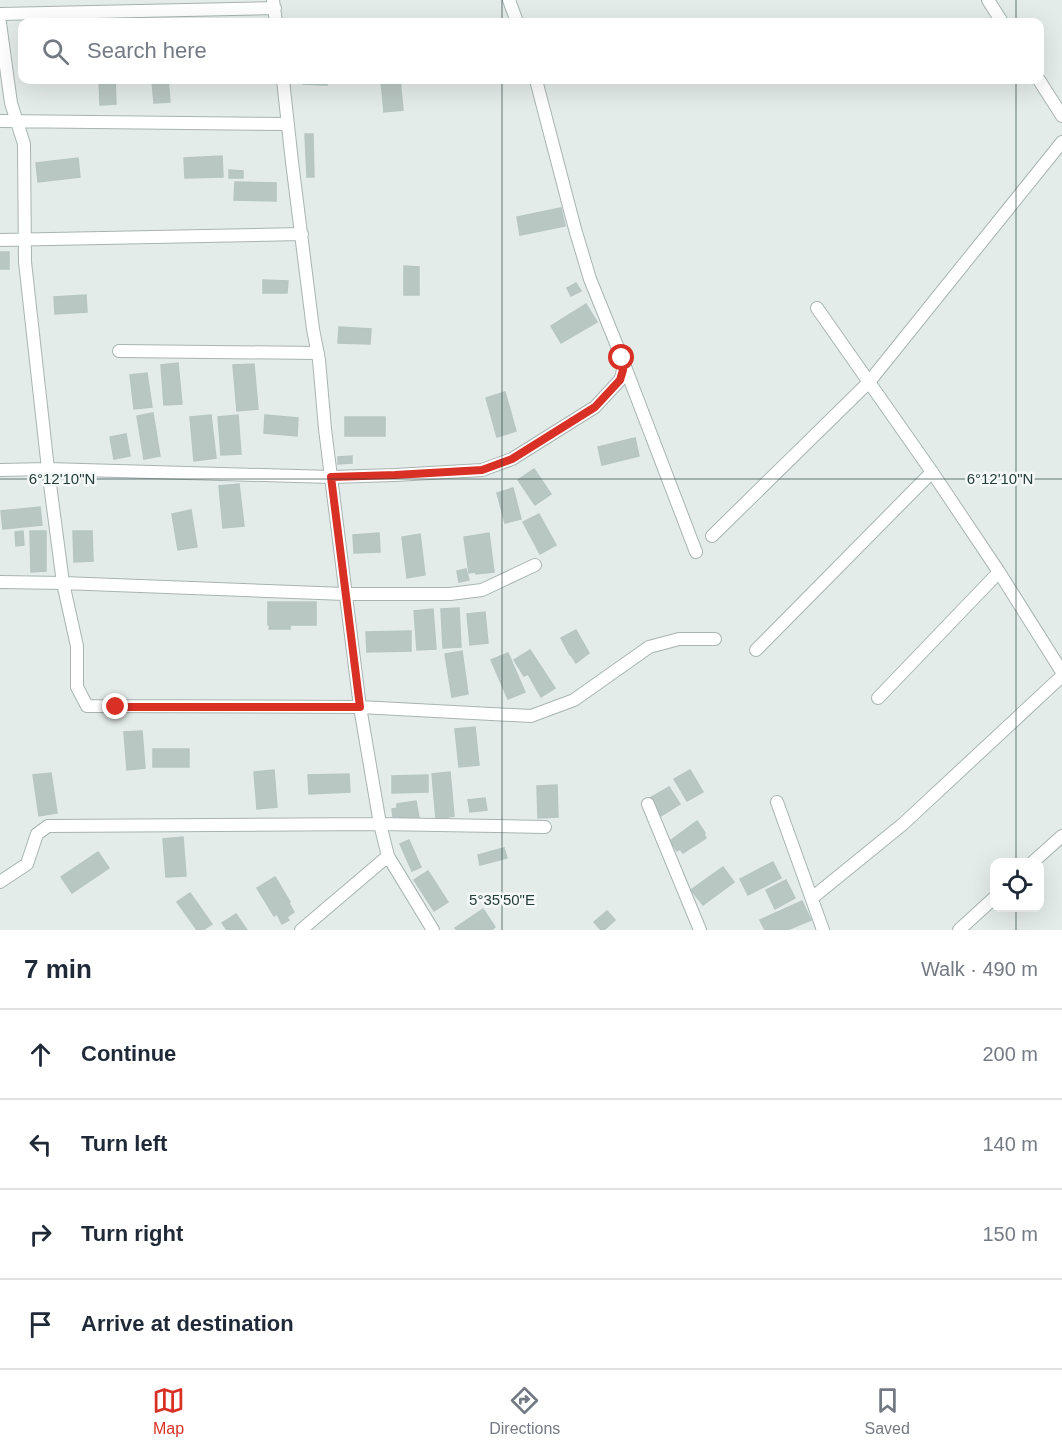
<!DOCTYPE html>
<meta charset="utf-8">
<style>
:root{--surface:#fff;--page:#f2f2f3;--text:#1f2937;--muted:#747a83;--line:#e0e1e3;--accent:#d93025}
body{margin:0;font-family:Arial,sans-serif;background:var(--page);color:var(--text)}
.controls{position:absolute;right:18px;bottom:18px;display:grid;overflow:hidden;border-radius:12px;box-shadow:0 6px 24px #0002}
.controls button{width:54px;height:54px;display:grid;place-items:center;padding:0;border:0;border-bottom:2px solid var(--line);background:var(--surface);color:var(--text);font:30px sans-serif}
.stop{position:absolute;width:18px;height:18px;margin:-14px;border:4px solid #d93025;border-radius:50%;background:#fff}
.stop.end{background:#d93025;border-color:#fff;box-shadow:0 2px 6px #0008}
.list{margin:0;padding:0;list-style:none}
h2{display:flex;justify-content:space-between;align-items:center;height:78px;margin:0;padding:0 24px;font-size:26px}
h2 small{font-size:20px;font-weight:400;color:var(--muted)}
.list li{display:grid;grid-template-columns:39px 1fr auto;gap:18px;align-items:center;box-sizing:border-box;height:90px;padding:0 24px;border-top:2px solid var(--line)}
.list b{display:block;font-size:22px;white-space:nowrap}
.list em{font-size:20px;font-style:normal;color:var(--muted)}
.icon{flex:none;width:33px;height:33px;fill:none;stroke:currentColor;stroke-width:2;stroke-linecap:round;stroke-linejoin:round}
.map{position:relative;flex:none;width:1062px;height:930px;overflow:hidden}
.search{position:absolute;background:var(--surface);box-shadow:0 6px 24px #0002;left:18px;right:18px;top:18px;height:66px;display:flex;align-items:center;gap:15px;box-sizing:border-box;padding:0 21px;border-radius:12px;color:var(--muted);font-size:22px}
.sheet{height:438px;background:var(--surface)}
nav{display:flex;justify-content:space-around;align-items:center;box-sizing:border-box;height:84px;border-top:2px solid var(--line);background:var(--surface);font-size:16px;color:var(--muted)}
nav a{display:grid;justify-items:center;gap:3px}
nav .on{color:var(--accent)}
.map>svg:first-child{display:block}
</style>
<div class="map">
<svg width="1062" height="930" viewBox="0 0 1062 930">
<rect width="100%" height="100%" fill="#e4ecea"/>
<!-- building -->
<path fill="#b9c7c3" stroke="#b7c6c2" stroke-width="1.5" d="M26,80H66V83H26Z
M99,80H115L116,104L100,105Z
M152,80H168L170,102L154,103Z
M303,80H327V85L303,84Z
M381,80H400L403,110L384,112Z
M305,134H313L314,177H307Z
M222,156L223,177L185,178L184,158Z
M78,158L80,177L38,182L36,163Z
M229,170L243,171V178H229Z
M235,182L276,183V201L234,200Z
M561,208L565,226L520,235L517,217Z
M0,252H9V269H0Z
M404,266L419,267V295H404Z
M263,280L288,281L287,293H263Z
M576,283L581,291L571,296L567,288Z
M86,295L87,312L55,314L54,297Z
M586,304L597,322L561,343L551,326Z
M339,327L371,329L370,344L338,343Z
M178,363L182,404L164,405L161,365Z
M254,364L258,409L237,411L233,365Z
M147,373L152,407L134,409L130,375Z
M505,392L516,431L497,437L486,398Z
M153,413L160,456L144,459L137,416Z
M211,415L216,458L194,461L190,417Z
M238,415L241,454L221,455L218,417Z
M265,415L298,418L297,436L264,433Z
M345,417H385V436H345Z
M126,434L130,456L114,459L110,437Z
M635,438L639,456L602,465L598,447Z
M352,456V463L338,464V457Z
M534,469L551,494L535,505L518,480Z
M239,484L244,526L223,528L219,486Z
M513,488L521,519L505,523L497,493Z
M40,507L42,525L3,529L1,511Z
M191,510L197,547L178,550L172,514Z
M539,514L556,545L540,554L523,522Z
M23,531L24,545L16,546L15,532Z
M30,531H46V571L31,572Z
M73,531H92L93,561L74,562Z
M379,533L380,552L354,553L353,535Z
M489,533L494,572L476,574V572L469,573L464,537Z
M420,534L425,575L407,578L402,537Z
M466,569L469,580L459,582L457,571Z
M268,602H316V625H290V629H269L270,625H268Z
M459,608L461,647L443,648L441,609Z
M433,609L436,649L417,650L414,611Z
M485,612L488,643L470,645L467,614Z
M576,630L589,653L576,663L571,655H570L561,638Z
M411,631V651L367,652L366,632Z
M530,650L555,688L541,697L528,674L524,676L514,660Z
M462,651L468,694L452,697L445,654Z
M508,653L525,692L508,699L491,660Z
M475,727L479,765L459,767L455,729Z
M142,731L145,768L127,770L124,732Z
M153,749H189V767H153Z
M274,770L277,807L257,809L254,772Z
M690,770L703,792L687,801L674,779Z
M450,772L454,816L436,819L432,774Z
M51,773L57,813L39,816L33,775Z
M349,774L350,792L309,794L308,775Z
M428,775V792L392,793V776Z
M557,785L558,817L538,818L537,786Z
M669,787L680,804L661,816L650,798Z
M485,798L487,810L470,812L468,800Z
M416,801L419,818L400,822L399,816L393,817L392,809L397,808V804Z
M697,821L705,833L704,834L706,838L683,853L680,849L677,851L670,841Z
M183,837L186,876L166,877L163,839Z
M409,840L421,867L412,871L400,844Z
M504,848L507,858L480,865L478,855Z
M98,852L109,868L72,893L61,877Z
M773,862L781,878L748,895L740,879Z
M723,867L734,882L703,905L691,890Z
M428,871L448,902L434,911L414,880Z
M275,877L290,902L289,903L294,912L287,917L289,920L282,924L277,914L274,916L257,888Z
M786,880L795,898L775,909L766,890Z
M190,893L212,924L203,930H197L177,902Z
M802,901L811,920L787,930H765L760,920Z
M483,909L495,927L491,930H457L455,928Z
M607,911L615,920L604,930H601L594,922Z
M236,914L247,930H227L222,923Z"/>
<g fill="none" stroke-linecap="round" stroke-linejoin="round">
<defs>
<path id="minor" d="M273,0L276,22
M509,0L517,22
M988,0L1002,22
M0,14L275,8
M0,23L11,103L24,144L25,262L48,469L63,583L77,646V687L87,706L360,707L531,716L574,700L649,647L679,639H715
M283,80L292,162L313,329L319,360L325,429L360,707L380,824L388,856L433,930
M1039,80L1062,116
M0,121L288,124
M0,240L302,234
M817,308L932,472L999,572L1062,672
M119,351L318,353
M624,364L696,552
M0,470L48,469L331,477L395,475L482,470L512,459L595,407L620,380L622,375L624,363L590,279L575,229L536,80
M712,536L869,382L1062,142
M0,582L63,583L345,594H450L482,590L535,565
M756,650L932,472
M878,698L999,572
M777,802L823,930
M648,804L700,930
M1033,862L1062,836
M0,882L27,864L37,834L48,826L380,824L545,827
M812,898L903,824L1062,676
M301,930L388,856
M959,930L994,898"/>
</defs>
<!-- minor casing -->
<use href="#minor" stroke="#a7b4b2" stroke-width="14"/>
<!-- minor -->
<use href="#minor" stroke="#fff" stroke-width="12"/>
</g>
<g fill="none" stroke-linecap="round" stroke-linejoin="round">
<!-- route -->
<path stroke="#d93025" stroke-width="8" d="M116,707H360L331,477L395,475L482,470L512,459L595,407L620,380L623,370L622,358"/>
</g>
<!-- ticks -->
<path fill="none" stroke="#243d3a" stroke-width="1.5" stroke-opacity="0.45" d="M502,0V22M1016,0V22M502,80V930M1016,80V862M0,479H1062M1016,908V930"/>
<g font-size="15" text-anchor="middle" fill="#243d3a" stroke="#f4f9f7" stroke-width="5" stroke-linejoin="round" paint-order="stroke">
<text x="62" y="484">6°12'10"N</text>
<text x="1000" y="484">6°12'10"N</text>
<text x="502" y="905">5°35'50"E</text>
</g>
</svg>
<div class="controls">
<button><svg class="icon" aria-label="locate" viewBox="0 0 24 24"><circle cx="12" cy="12" r="6"/><path d="M12 2v4M12 18v4M2 12h4M18 12h4"/></svg></button>
</div>
<div class="stop" style="left:622px;top:358px"></div>
<div class="stop end" style="left:116px;top:707px"></div>
<div class="search"><svg class="icon" aria-label="search" viewBox="0 0 24 24"><circle cx="10" cy="10" r="6"/><path d="M15 15l6 6"/></svg>Search here</div>
</div>
<section class="sheet">
<h2>7 min<small>Walk · 490 m</small></h2>
<ul class="list">
<li><svg class="icon" aria-label="ahead" viewBox="0 0 24 24"><path d="M12 20V5M6 11l6-6 6 6"/></svg><div><b>Continue</b></div><em>200 m</em></li>
<li><svg class="icon" aria-label="left" viewBox="0 0 24 24"><path d="M17 20v-9H6M10 6l-5 5 5 5"/></svg><div><b>Turn left</b></div><em>140 m</em></li>
<li><svg class="icon" aria-label="right" viewBox="0 0 24 24"><path d="M7 20v-9h11M14 6l5 5-5 5"/></svg><div><b>Turn right</b></div><em>150 m</em></li>
<li><svg class="icon" aria-label="arrive" viewBox="0 0 24 24"><path d="M6 21V4h12l-3 4 3 4H6"/></svg><div><b>Arrive at destination</b></div></li>
</ul>
</section>
<nav>
<a class="on"><svg class="icon" aria-label="map" viewBox="0 0 24 24"><path d="M3 6l6-2 6 2 6-2v14l-6 2-6-2-6 2zM9 4v14M15 6v14"/></svg>Map</a>
<a><svg class="icon" aria-label="directions" viewBox="0 0 24 24"><path d="M12 3l9 9-9 9-9-9zM9 14v-3h6M13 9l2 2-2 2"/></svg>Directions</a>
<a><svg class="icon" aria-label="saved" viewBox="0 0 24 24"><path d="M7 4h10v16l-5-4-5 4z"/></svg>Saved</a>
</nav>
